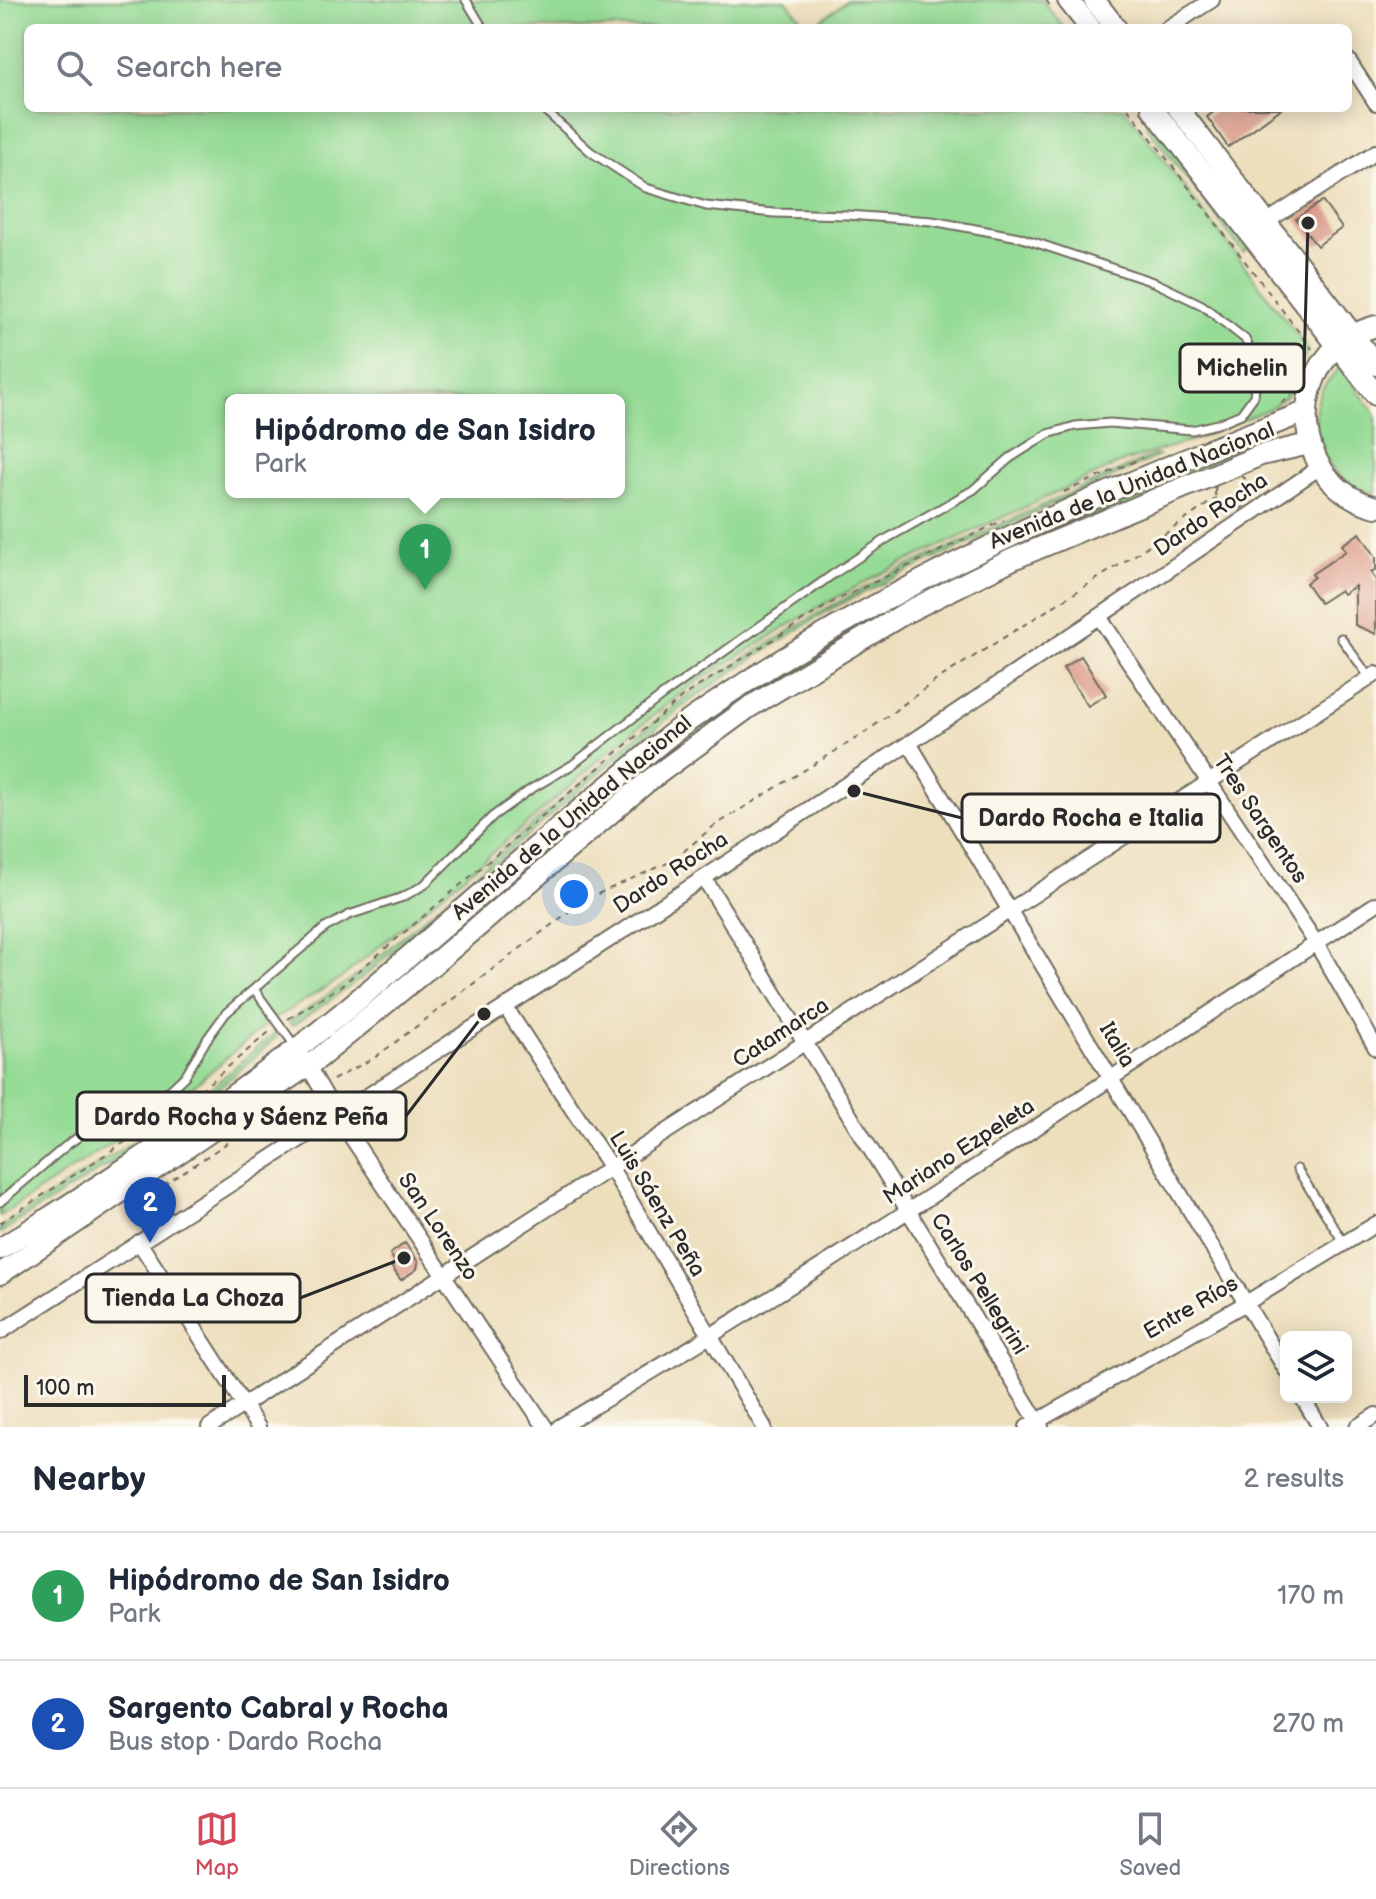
<!DOCTYPE html>
<meta charset="utf-8">
<style>
:root{--surface:#fff;--page:#f2f2f3;--text:#1f2937;--muted:#747a83;--line:#e0e1e3;--accent:#d1495b}
body{margin:0;font-family:"Balsamiq Sans",sans-serif;background:var(--page);color:var(--text)}
.controls{position:absolute;right:24px;bottom:24px;display:grid;overflow:hidden;border-radius:12px;box-shadow:0 4px 20px #0003}
.controls button{width:72px;height:72px;display:grid;place-items:center;padding:0;border:0;border-bottom:2px solid var(--line);background:var(--surface);color:var(--text);font:40px sans-serif}
.scale{position:absolute;left:24px;bottom:20px;width:202px;box-sizing:border-box;padding-left:8px;border:4px solid #2b2b2b;border-top:0;font-size:22px;line-height:28px;white-space:nowrap;color:#2b2b2b;-webkit-text-stroke:6px #fbf7ec;paint-order:stroke}
.you{position:absolute;left:574px;top:894px;width:28px;height:28px;margin:-20px;border:6px solid #fff;border-radius:50%;background:#1a73e8;box-shadow:0 0 0 12px #1a73e833}
.badge{display:grid;place-items:center;width:52px;height:52px;border-radius:50%;background:var(--accent);color:#fff;font-size:26px;font-weight:700}
.pin{position:absolute;translate:-50% -66px;filter:drop-shadow(0 2px 4px #0008)}
.pin::after{content:'';position:absolute;top:42px;width:28px;height:24px;background:inherit;clip-path:polygon(0 0,100% 0,50% 100%)}
.popup{position:absolute;left:225px;top:394px;width:400px;height:104px;box-sizing:border-box;display:grid;place-content:center;border-radius:12px;background:var(--surface);filter:drop-shadow(0 2px 6px #0005);font-size:26px;white-space:nowrap;color:var(--muted)}
.popup b{font-size:30px;color:var(--text)}
.popup::after{content:'';position:absolute;left:50%;top:100%;margin-left:-16px;border:16px solid transparent;border-top-color:var(--surface)}
.list{margin:0;padding:0;list-style:none}
h2{display:flex;justify-content:space-between;align-items:center;height:104px;margin:0;padding:0 32px;font-size:34px}
h2 small{font-size:26px;font-weight:400;color:var(--muted)}
.list li{display:grid;grid-template-columns:52px 1fr auto;gap:24px;align-items:center;box-sizing:border-box;height:128px;padding:0 32px;border-top:2px solid var(--line)}
.list b{display:block;font-size:30px;white-space:nowrap}
.list p{margin:0;font-size:26px;white-space:nowrap;color:var(--muted)}
.list em{font-size:26px;font-style:normal;color:var(--muted)}
.icon{flex:none;width:44px;height:44px;fill:none;stroke:currentColor;stroke-width:2;stroke-linecap:round;stroke-linejoin:round}
.map{position:relative;flex:none;width:1376px;height:1427px;overflow:hidden}
.search{position:absolute;background:var(--surface);box-shadow:0 4px 20px #0003;left:24px;right:24px;top:24px;height:88px;display:flex;align-items:center;gap:20px;box-sizing:border-box;padding:0 28px;border-radius:12px;color:var(--muted);font-size:30px}
.sheet{height:360px;background:var(--surface)}
nav{display:flex;justify-content:space-around;align-items:center;box-sizing:border-box;height:112px;border-top:2px solid var(--line);background:var(--surface);font-size:22px;color:var(--muted)}
nav a{display:grid;justify-items:center;gap:4px}
nav .on{color:var(--accent)}
.map>svg:first-child{display:block}
</style>
<div class="map">
<svg width="1376" height="1427" viewBox="0 0 1376 1427">
<rect width="100%" height="100%" fill="#fbf7ec"/>
<filter id="ink" filterUnits="userSpaceOnUse"><feTurbulence type="fractalNoise" baseFrequency=".0125" numOctaves="2"/><feDisplacementMap in="SourceGraphic" scale="16" xChannelSelector="R" yChannelSelector="G"/><feConvolveMatrix kernelMatrix="1 2 1 2 8 2 1 2 1" color-interpolation-filters="sRGB"/></filter>
<filter id="wash" filterUnits="userSpaceOnUse"><feTurbulence type="fractalNoise" baseFrequency=".006" numOctaves="4" result="noise"/><feDisplacementMap in="SourceGraphic" scale="32" xChannelSelector="R" yChannelSelector="G"/><feGaussianBlur stdDeviation="1.8" result="paint"/><feColorMatrix in="noise" values="0 0 0 0 0 0 0 0 0 0 0 0 0 0 0 0 0 1.4 0 .05"/><feComposite in="paint" operator="in"/></filter>
<g filter="url(#wash)">
<rect width="100%" height="100%" fill="#eddebc"/>
<!-- green -->
<path fill="#95db95" stroke="#608360" stroke-width="2" fill-rule="evenodd" d="M0,0H786L809,28H28V108H1124L1308,349L1290,393L1271,408L1199,438L1123,462L884,572L817,608L689,687L603,756L535,817L340,979L269,1022L172,1104L0,1216ZM231,400H619V492H231Z
M847,0H1042L1064,28H811Z
M1151,122L1248,248L1243,252L1146,125Z
M1341,367L1376,415V493C1335,487 1308,444 1317,404C1320,389 1330,377 1341,367Z
M1245,445L1249,452L839,643L328,1040L327,1037L689,728L866,616L1090,509Z
M1154,455L1159,456L895,577L829,610L724,677L691,700L605,768L363,977L292,1026L289,1022L360,973L621,749L688,695L721,673L827,608L893,573Z
M276,1032L279,1034C198,1115 96,1171 0,1233V1228L164,1122L212,1087Z"/>
<g id="blocks">
<!-- building -->
<path fill="#da9a88" d="M1219,108H1282L1228,147L1207,117Z
M1322,201L1342,228L1317,246L1296,219Z
M1360,533L1376,557V570L1371,573L1376,580V634L1355,625V586L1343,594L1340,590L1320,603L1306,583L1314,577L1312,574L1346,551L1342,545Z
M1081,656L1106,695L1088,706L1063,668Z
M405,1243L418,1262L417,1269L401,1280L391,1266L396,1263L390,1254Z"/>
</g>
</g>
<g filter="url(#ink)">
<use href="#blocks" fill-opacity="0" stroke="#6f6a5e" stroke-width="2"/>
<g fill="none" stroke-linecap="round" stroke-linejoin="round">
<defs>
<path id="lane" d="M466,0L483,28
M1257,365L1309,383
M1341,638L1370,678
M254,989L295,1046
M1297,1169L1344,1243
M0,1202L67,1145L108,1116L170,1090L185,1076L207,1039L226,1013L325,928L349,915L403,897L424,885L493,816L531,789L572,765L663,695L832,575L888,538L973,490L1010,458L1048,434L1075,426L1110,423L1192,430L1217,424L1241,414L1254,396L1257,365L1245,339L1202,305L1156,283L1019,237L932,221L847,215L774,213L706,206L646,188L591,152L542,108"/>
<path id="street" d="M1168,28L1212,0
M1348,60L1376,103
M1266,222L1376,152
M1100,618L1316,943L1376,1048
M909,743L1286,1370
M704,878L1041,1427
M506,1008L611,1168L764,1427
M304,1059L336,1114L545,1427
M139,1242L258,1427
M0,1332C443,1048 886,764 1320,467
M1302,1397L1320,1427
M209,1427L1376,674
M559,1427C838,1263 1105,1081 1376,904
M1027,1427L1246,1303L1376,1224
M1357,1427L1376,1415"/>
<path id="secondary" d="M1068,0L1090,28
M1094,0L1116,28
M1152,108L1376,395
M1178,108L1376,365
M1376,326C1363,330 1348,335 1338,345C1284,396 1302,488 1376,507
M0,1249C118,1173 239,1098 348,1008C437,934 521,857 611,784C637,763 662,740 690,720C879,587 1090,495 1305,412
M0,1274L319,1058L441,958L647,782L748,708L907,612L1013,559L1261,455L1309,444"/>
</defs>
<!-- lane casing -->
<use href="#lane" stroke="#6f6a5e" stroke-width="11"/>
<!-- street casing -->
<use href="#street" stroke="#6f6a5e" stroke-width="18"/>
<!-- secondary casing -->
<use href="#secondary" stroke="#6f6a5e" stroke-width="24"/>
<!-- path -->
<path stroke="#6f6a5e" stroke-width="2" stroke-dasharray="6 6" stroke-linecap="butt" d="M1046,0L1052,9
M1128,108L1312,349
M1281,403L1292,395
M1215 492a18 18 0 1 1 36 0a18 18 0 1 1-36 0Z
M1064,492L1142,458
M288,1019L341,986L686,694L833,602L1004,520
M333,1080L377,1056L570,911L593,896L672,861L714,826L863,734L938,679L1135,555L1216,498
M153,1192L274,1112L306,1095
M0,1223L148,1127L208,1084L269,1032"/>
<!-- lane -->
<use href="#lane" stroke="#fff" stroke-width="7"/>
<!-- street -->
<use href="#street" stroke="#fff" stroke-width="14"/>
<!-- secondary -->
<use href="#secondary" stroke="#fff" stroke-width="20"/>
</g>
</g>
<g text-anchor="middle" dominant-baseline="central" stroke-width="6" stroke-linejoin="round" paint-order="stroke">
<!-- street labels -->
<g font-size="22" fill="#2b2b2b" stroke="#fbf7ec">
<text transform="translate(1132 486) rotate(-22)">Avenida de la Unidad Nacional</text>
<text transform="translate(1211 515) rotate(-34)">Dardo Rocha</text>
<text transform="translate(572 818) rotate(-40)">Avenida de la Unidad Nacional</text>
<text transform="translate(1260 819) rotate(56)">Tres Sargentos</text>
<text transform="translate(671 873) rotate(-33)">Dardo Rocha</text>
<text transform="translate(781 1033) rotate(-33)">Catamarca</text>
<text transform="translate(1117 1045) rotate(59)">Italia</text>
<text transform="translate(959 1152) rotate(-33)">Mariano Ezpeleta</text>
<text transform="translate(657 1204) rotate(59)">Luis Sáenz Peña</text>
<text transform="translate(438 1227) rotate(56)">San Lorenzo</text>
<text transform="translate(979 1284) rotate(58)">Carlos Pellegrini</text>
<text transform="translate(1191 1308) rotate(-30)">Entre Ríos</text>
</g>
</g>
<!-- callouts -->
<path fill="none" stroke="#2b2b2b" stroke-width="3" d="M1308 223L1304 368M854 791L962 818M484 1014L406 1116M404 1258L300 1298"/>
<g fill="#2b2b2b" stroke="#fbf7ec" stroke-width="3">
<circle cx="1308" cy="223" r="8"/>
<circle cx="854" cy="791" r="8"/>
<circle cx="484" cy="1014" r="8"/>
<circle cx="404" cy="1258" r="8"/>
</g>
<g fill="#fbf7ec" stroke="#2b2b2b" stroke-width="3">
<rect x="1180" y="344" width="124" height="48" rx="8"/>
<rect x="962" y="794" width="258" height="48" rx="8"/>
<rect x="77" y="1092" width="329" height="48" rx="8"/>
<rect x="86" y="1274" width="214" height="48" rx="8"/>
</g>
<g font-size="24" text-anchor="middle" font-weight="bold" fill="#2b2b2b">
<text x="1242" y="376">Michelin</text>
<text x="1091" y="826">Dardo Rocha e Italia</text>
<text x="241" y="1125">Dardo Rocha y Sáenz Peña</text>
<text x="193" y="1306">Tienda La Choza</text>
</g>
</svg>
<div class="controls">
<button><svg class="icon" aria-label="layers" viewBox="0 0 24 24"><path d="M12 4l9 5-9 5-9-5zM3 14l9 5 9-5"/></svg></button>
</div>
<div class="scale">100 m</div>
<div class="you"></div>
<div class="pin badge" style="left:425px;top:590px;background:#2e9e5b">1</div>
<div class="popup"><b>Hipódromo de San Isidro</b>Park</div>
<div class="pin badge" style="left:150px;top:1243px;background:#1a4fb4">2</div>
<div class="search"><svg class="icon" aria-label="search" viewBox="0 0 24 24"><circle cx="10" cy="10" r="6"/><path d="M15 15l6 6"/></svg>Search here</div>
</div>
<section class="sheet">
<h2>Nearby<small>2 results</small></h2>
<ul class="list">
<li><span class="badge" style="background:#2e9e5b">1</span><div><b>Hipódromo de San Isidro</b><p>Park</p></div><em>170 m</em></li>
<li><span class="badge" style="background:#1a4fb4">2</span><div><b>Sargento Cabral y Rocha</b><p>Bus stop · Dardo Rocha</p></div><em>270 m</em></li>
</ul>
</section>
<nav>
<a class="on"><svg class="icon" aria-label="map" viewBox="0 0 24 24"><path d="M3 6l6-2 6 2 6-2v14l-6 2-6-2-6 2zM9 4v14M15 6v14"/></svg>Map</a>
<a><svg class="icon" aria-label="directions" viewBox="0 0 24 24"><path d="M12 3l9 9-9 9-9-9zM9 14v-3h6M13 9l2 2-2 2"/></svg>Directions</a>
<a><svg class="icon" aria-label="saved" viewBox="0 0 24 24"><path d="M7 4h10v16l-5-4-5 4z"/></svg>Saved</a>
</nav>
